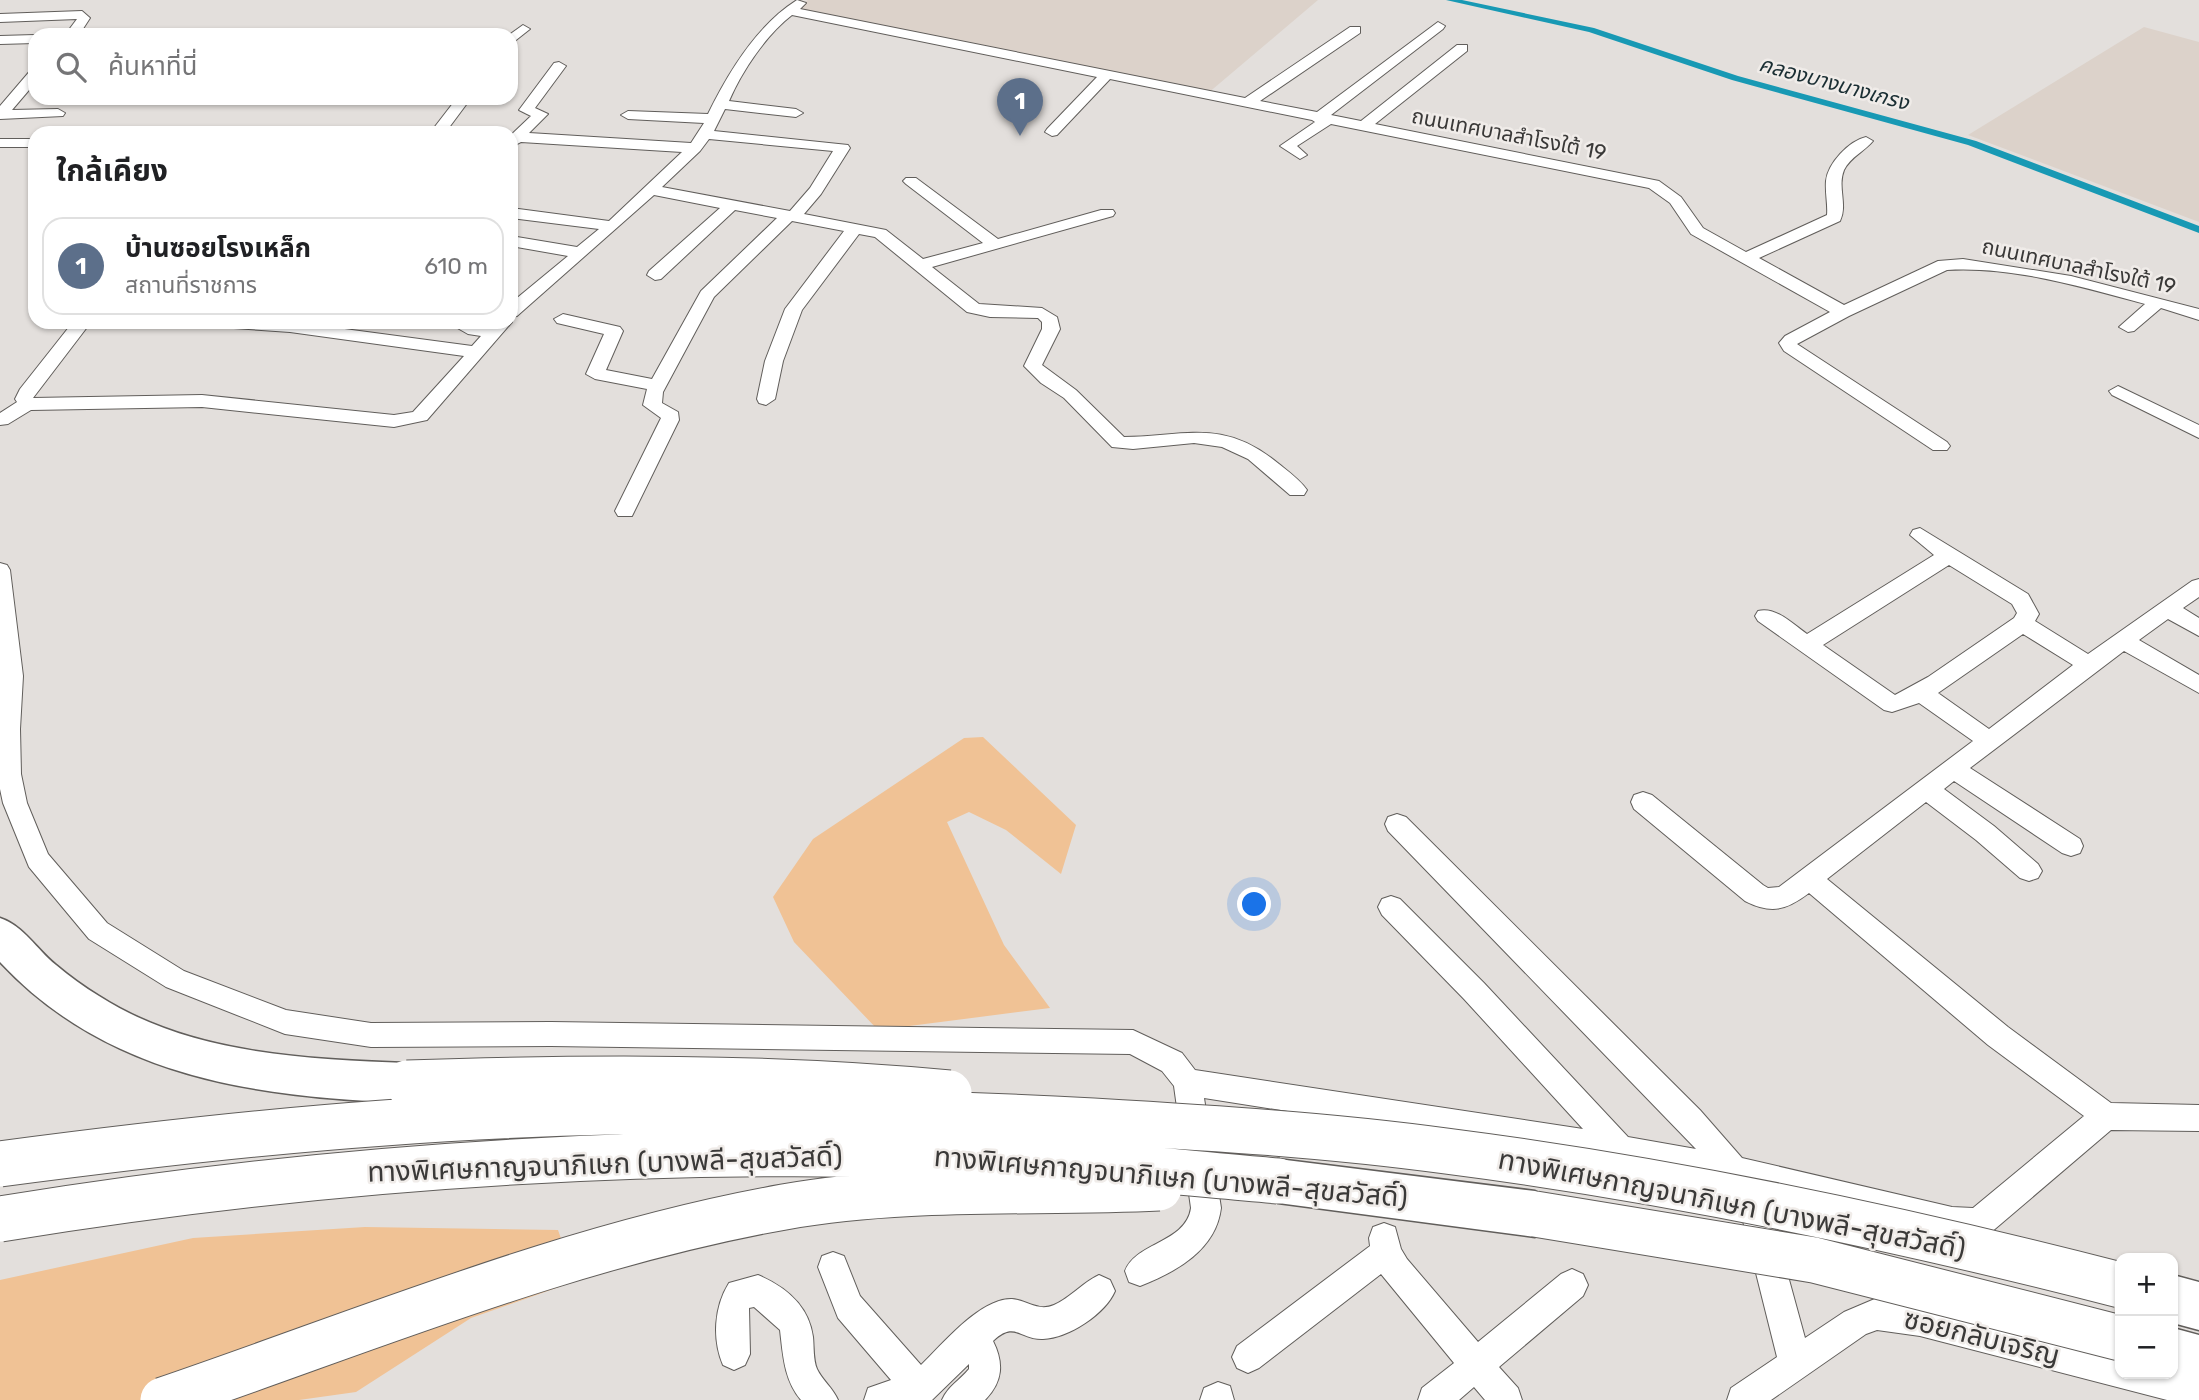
<!DOCTYPE html>
<html lang="th">
<meta charset="utf-8">
<style>
:root{--surface:#fff;--page:#f6f6f6;--text:#202124;--muted:#757577;--line:#e0e0e0;--accent:#2563eb}
body{margin:0;font-family:Rubik,"Noto Sans Thai",sans-serif;background:var(--page);color:var(--text)}
.controls{position:absolute;right:21px;bottom:21px;display:grid;overflow:hidden;border-radius:14px;box-shadow:0 2px 5px #0004}
.controls button{width:63px;height:63px;display:grid;place-items:center;padding:0;border:0;border-bottom:2px solid var(--line);background:var(--surface);color:var(--text);font:35px sans-serif}
.you{position:absolute;left:1255px;top:905px;width:24px;height:24px;margin:-18px;border:5px solid #fff;border-radius:50%;background:#1a73e8;box-shadow:0 0 0 10px #1a73e833}
.badge{display:grid;place-items:center;width:46px;height:46px;border-radius:50%;background:var(--accent);color:#fff;font-size:23px;font-weight:700}
.pin{position:absolute;translate:-50% -58px;filter:drop-shadow(0 2px 4px #0008)}
.pin::after{content:'';position:absolute;top:37px;width:24px;height:21px;background:inherit;clip-path:polygon(0 0,100% 0,50% 100%)}
.list{margin:0;padding:0;list-style:none}
h2{display:flex;justify-content:space-between;align-items:center;height:91px;margin:0;padding:0 28px;font-size:30px}
h2 small{font-size:23px;font-weight:400;color:var(--muted)}
.list li{display:grid;grid-template-columns:46px 1fr auto;gap:21px;align-items:center;box-sizing:border-box;height:98px;margin:0 14px 14px;padding:0 14px;border:2px solid var(--line);border-radius:21px}
.list b{display:block;font-size:26px;white-space:nowrap}
.list p{margin:0;font-size:23px;white-space:nowrap;color:var(--muted)}
.list em{font-size:23px;font-style:normal;color:var(--muted)}
.icon{flex:none;width:38px;height:38px;fill:none;stroke:currentColor;stroke-width:2;stroke-linecap:round;stroke-linejoin:round}
.map{position:relative;flex:none;width:2199px;height:1400px;overflow:hidden}
.search{position:absolute;background:var(--surface);box-shadow:0 2px 5px #0004;left:28px;top:28px;width:490px;height:77px;display:flex;align-items:center;gap:18px;box-sizing:border-box;padding:0 24px;border-radius:21px;color:var(--muted);font-size:26px}
.panel{position:absolute;background:var(--surface);box-shadow:0 2px 5px #0004;left:28px;top:126px;width:490px;height:203px;border-radius:21px}
.map>svg:first-child{display:block}
</style>
<div class="map">
<svg width="2199" height="1400" viewBox="0 0 2199 1400">
<rect width="100%" height="100%" fill="#e3dfdc"/>
<!-- built -->
<path fill="#dcd2ca" d="M808,0H1318L1207,94L810,13L801,9V5Z
M2144,27L2199,42V222L1968,135Z"/>
<!-- green -->
<path fill="#f0c295" d="M983,737L1076,825L1061,874L1006,830L969,812L947,822L1004,945L1050,1008L878,1030L794,942L773,897L813,839L964,738Z
M365,1227L558,1230L576,1281L471,1318L356,1392L299,1400H0V1280L193,1238Z"/>
<g fill="none" stroke-linecap="round" stroke-linejoin="round">
<!-- canal -->
<path fill="#1899b4" fill-rule="evenodd" d="M1446,0H1462L1594,28L1738,76L1976,141L2199,226V233L1968,145L1732,80L1589,32Z"/>
<defs>
<path id="minor" d="M797,0L806,3L800,9L1245,98L1350,27H1360V33L1260,101L1317,112L1438,22L1445,26L1443,29L1331,115L1361,121L1457,45H1467V51L1375,124L1659,181L1681,197L1703,228L1746,252L1827,215C1828,204 1825,193 1826,181C1828,163 1849,141 1866,137L1873,141C1865,151 1850,157 1844,170C1837,187 1848,205 1840,221L1759,258L1844,305L1938,261L1963,259L2071,276L2199,309V320L2161,308L2134,331L2128,332L2119,327L2145,304C2083,287 2012,266 1947,270L1849,316L1797,344L1947,442L1950,446L1947,450H1933L1784,351L1779,343L1785,336L1830,312L1691,234L1670,203L1649,188L1331,124L1297,146L1307,155L1300,159L1280,146L1315,122L1312,120L1110,79L1057,135L1052,136L1045,132L1047,129L1097,77L792,15C766,35 742,71 729,101L796,109L803,113L796,117L725,109L714,131L848,145L850,148L821,194L804,214L886,230L923,259L983,243L906,184L903,181L906,178H916L998,239L1101,210H1113L1115,213L1113,216L932,267L979,304L1042,308L1057,317L1060,329L1042,365L1076,390L1124,437C1187,436 1224,418 1279,464C1289,472 1300,480 1307,490L1304,495H1290L1248,459L1222,447L1194,443L1133,449L1112,447L1064,398L1041,383L1024,366L1042,329V322L1038,318L990,317L967,312L875,237L859,234L802,310L783,361L775,399L766,405L759,403L757,399L765,361L785,309L844,231L792,221L714,297L663,392L662,403L678,412L679,420L632,516H618L615,511L661,418L643,405L647,389L595,379L586,374L604,334L557,323L554,319L563,314L620,327L623,331L606,370L652,379L701,291L777,218L735,210L661,279L655,280L647,275L649,271L720,208L654,195L517,316L511,317V303L568,256L511,246V236L577,247L599,229L511,218V208L609,221L682,152L521,142L511,147V135L531,116L519,110L554,63L559,62L566,66L535,108L548,114L529,133L691,143L704,123L628,119L621,115L628,111L708,114C728,73 757,25 797,0ZM709,139L833,151L810,188L790,211L662,187L700,151Z
M82,11L90,18L79,35H65L77,19L0,22V14Z
M523,25L530,29L511,44V35H509Z
M35,35V43L0,44V36Z
M35,70V83L12,110L58,109L65,113L63,116L0,119V106L30,71Z
M457,98H471L445,133H430Z
M0,139H34L35,147H0Z
M73,322H91L33,398L202,395L394,415L413,412L464,356L290,332L219,327L210,322H292L472,346L481,336L468,334L447,322H470L489,327L494,322H512L427,420L394,427L202,407L31,410L8,424L0,425V413L17,402L15,399L20,389Z
M2118,386L2199,425V438L2112,395L2109,391Z
M1920,528L2028,594L2039,614L2035,621L2088,654L2192,581L2199,579V597L2183,608L2199,618V636L2168,619L2139,640L2199,675V693L2124,651L1970,768L2080,839L2083,846L2080,853L2071,856L2062,853L1954,781L1944,789L1994,826L2038,864L2042,871L2038,878L2029,881L2020,878L1976,840L1926,802L1827,879L2008,1027L2111,1103L2199,1105V1131L2111,1130L1989,1234L1978,1238L1952,1237L1765,1192L1805,1338L1844,1312L1877,1298L1920,1304L2120,1355V1374H2173V1369L2199,1376V1400H2167L1920,1336L1877,1330L1866,1334L1771,1400H1727L1731,1388L1777,1357L1737,1197L1742,1186L1620,1163L1204,1098L1221,1208C1216,1250 1176,1272 1140,1286L1129,1282L1125,1271C1136,1242 1186,1243 1191,1208L1174,1086L1162,1071L1130,1054L551,1046L371,1047L285,1034L166,987L89,939L29,867L3,803L0,789V563L7,565L10,570L23,676L20,729L21,774L27,803L48,854L107,923L184,971L286,1010L371,1023L551,1022L1133,1030L1182,1053L1195,1070L1583,1129L1464,999L1382,915L1378,907L1382,899L1391,896L1400,899L1484,983L1628,1137L1696,1149L1388,831L1385,824L1388,817L1397,814L1406,817L1700,1110L1742,1158L1952,1207L1973,1208L2084,1116L1988,1045L1809,893C1785,911 1771,914 1745,901L1634,809L1631,802L1634,795L1643,792L1652,795L1763,885L1768,888L1779,887L1973,741L1919,703L1892,712L1884,710L1758,621L1755,616L1758,611C1776,606 1794,625 1807,634L1934,555L1910,535L1913,530ZM1949,565L2012,604L2017,613L2014,618L1928,677L1895,695L1823,645ZM2023,634L2073,665L1989,729L1938,693Z
M1384,1223L1395,1227L1401,1249L1407,1259L1478,1342L1561,1274L1572,1269L1583,1274L1588,1285L1583,1296L1499,1367L1518,1388L1522,1400H1485L1474,1387L1459,1400H1418L1422,1388L1454,1363L1381,1274L1259,1368L1248,1373L1237,1368L1232,1357L1237,1346L1370,1246L1369,1238L1373,1227Z
M833,1252L844,1256L860,1296L921,1365C942,1345 980,1298 1012,1299C1026,1300 1038,1312 1054,1305C1070,1298 1082,1283 1099,1275L1110,1280L1115,1291C1105,1314 1069,1338 1043,1339C1020,1340 1015,1320 993,1341C1004,1363 1003,1382 985,1400H942C948,1386 959,1381 969,1369V1364L932,1400H864L868,1388L891,1380L838,1318L818,1267L822,1256Z
M758,1275C786,1287 809,1306 813,1337C814,1346 813,1360 817,1369C822,1380 833,1388 838,1400H801C784,1380 783,1355 780,1330L754,1307L749,1308L750,1354L745,1365L734,1370L723,1365C712,1339 714,1307 729,1283Z
M1218,1382L1230,1386L1234,1400H1200L1204,1388Z"/>
<path id="highway" d="M0,918C24,926 36,949 56,965C69,976 84,987 99,996C189,1054 304,1059 407,1063L422,1069L429,1083L422,1097L407,1103C257,1097 108,1078 0,962Z
M1278,1159L1535,1191L1551,1198L1558,1214L1551,1230L1535,1237L1278,1203L1262,1197L1255,1181L1262,1165Z
M2173,1275L2199,1282V1330L2173,1323Z
M2173,1328L2199,1335V1385L2163,1374H2173Z"/>
</defs>
<!-- minor casing -->
<use href="#minor" stroke="#615e5b" stroke-width="2"/>
<!-- highway casing -->
<use href="#highway" stroke="#615e5b" stroke-width="3"/>
<!-- minor -->
<use href="#minor" fill="#fff" fill-rule="evenodd"/>
<!-- highway -->
<use href="#highway" fill="#fff" fill-rule="evenodd"/>
<defs>
<path id="highway-bridge" d="M407,1083C588,1077 768,1076 949,1093
M0,1164C128,1147 256,1132 384,1123C620,1105 857,1108 1093,1121C1211,1128 1329,1135 1446,1151C1672,1180 1899,1228 2120,1285
M1535,1214L1814,1260L2120,1338
M0,1219C319,1167 646,1145 970,1157C1073,1161 1175,1172 1278,1181
M163,1400C368,1330 570,1245 784,1207C909,1185 1033,1194 1159,1188"/>
</defs>
<!-- highway-bridge casing -->
<use href="#highway-bridge" stroke="#615e5b" stroke-width="47" stroke-linecap="butt"/>
<!-- highway-bridge -->
<use href="#highway-bridge" stroke="#fff" stroke-width="45"/>
</g>
<g text-anchor="middle" dominant-baseline="central" stroke-width="5" stroke-linejoin="round" paint-order="stroke">
<!-- far-water labels -->
<g font-size="21" font-style="italic" fill="#1a2e33" stroke="#f0ece9">
<text transform="translate(1834 83) rotate(15)">คลองบางนางเกรง</text>
</g>
<!-- far-street labels -->
<g font-size="21" fill="#3a3938" stroke="#f0ece9">
<text transform="translate(1509 134) rotate(11)">ถนนเทศบาลสำโรงใต้ 19</text>
<text transform="translate(2079 266) rotate(12)">ถนนเทศบาลสำโรงใต้ 19</text>
</g>
<!-- near-street labels -->
<g font-size="28" fill="#3a3938" stroke="#f0ece9">
<text transform="translate(605 1164) rotate(-2)">ทางพิเศษกาญจนาภิเษก (บางพลี-สุขสวัสดิ์)</text>
<text transform="translate(1171 1177) rotate(5)">ทางพิเศษกาญจนาภิเษก (บางพลี-สุขสวัสดิ์)</text>
<text transform="translate(1732 1204) rotate(11)">ทางพิเศษกาญจนาภิเษก (บางพลี-สุขสวัสดิ์)</text>
<text transform="translate(1982 1337) rotate(14)">ซอยกลับเจริญ</text>
</g>
</g>
</svg>
<div class="controls">
<button>+</button>
<button>−</button>
</div>
<div class="you"></div>
<div class="pin badge" style="left:1020px;top:136px;background:#5c6f8a">1</div>
<div class="search"><svg class="icon" aria-label="search" viewBox="0 0 24 24"><circle cx="10" cy="10" r="6"/><path d="M15 15l6 6"/></svg>ค้นหาที่นี่</div>
<section class="panel">
<h2>ใกล้เคียง<small></small></h2>
<ul class="list">
<li><span class="badge" style="background:#5c6f8a">1</span><div><b>บ้านซอยโรงเหล็ก</b><p>สถานที่ราชการ</p></div><em>610 m</em></li>
</ul>
</section>
</div>
